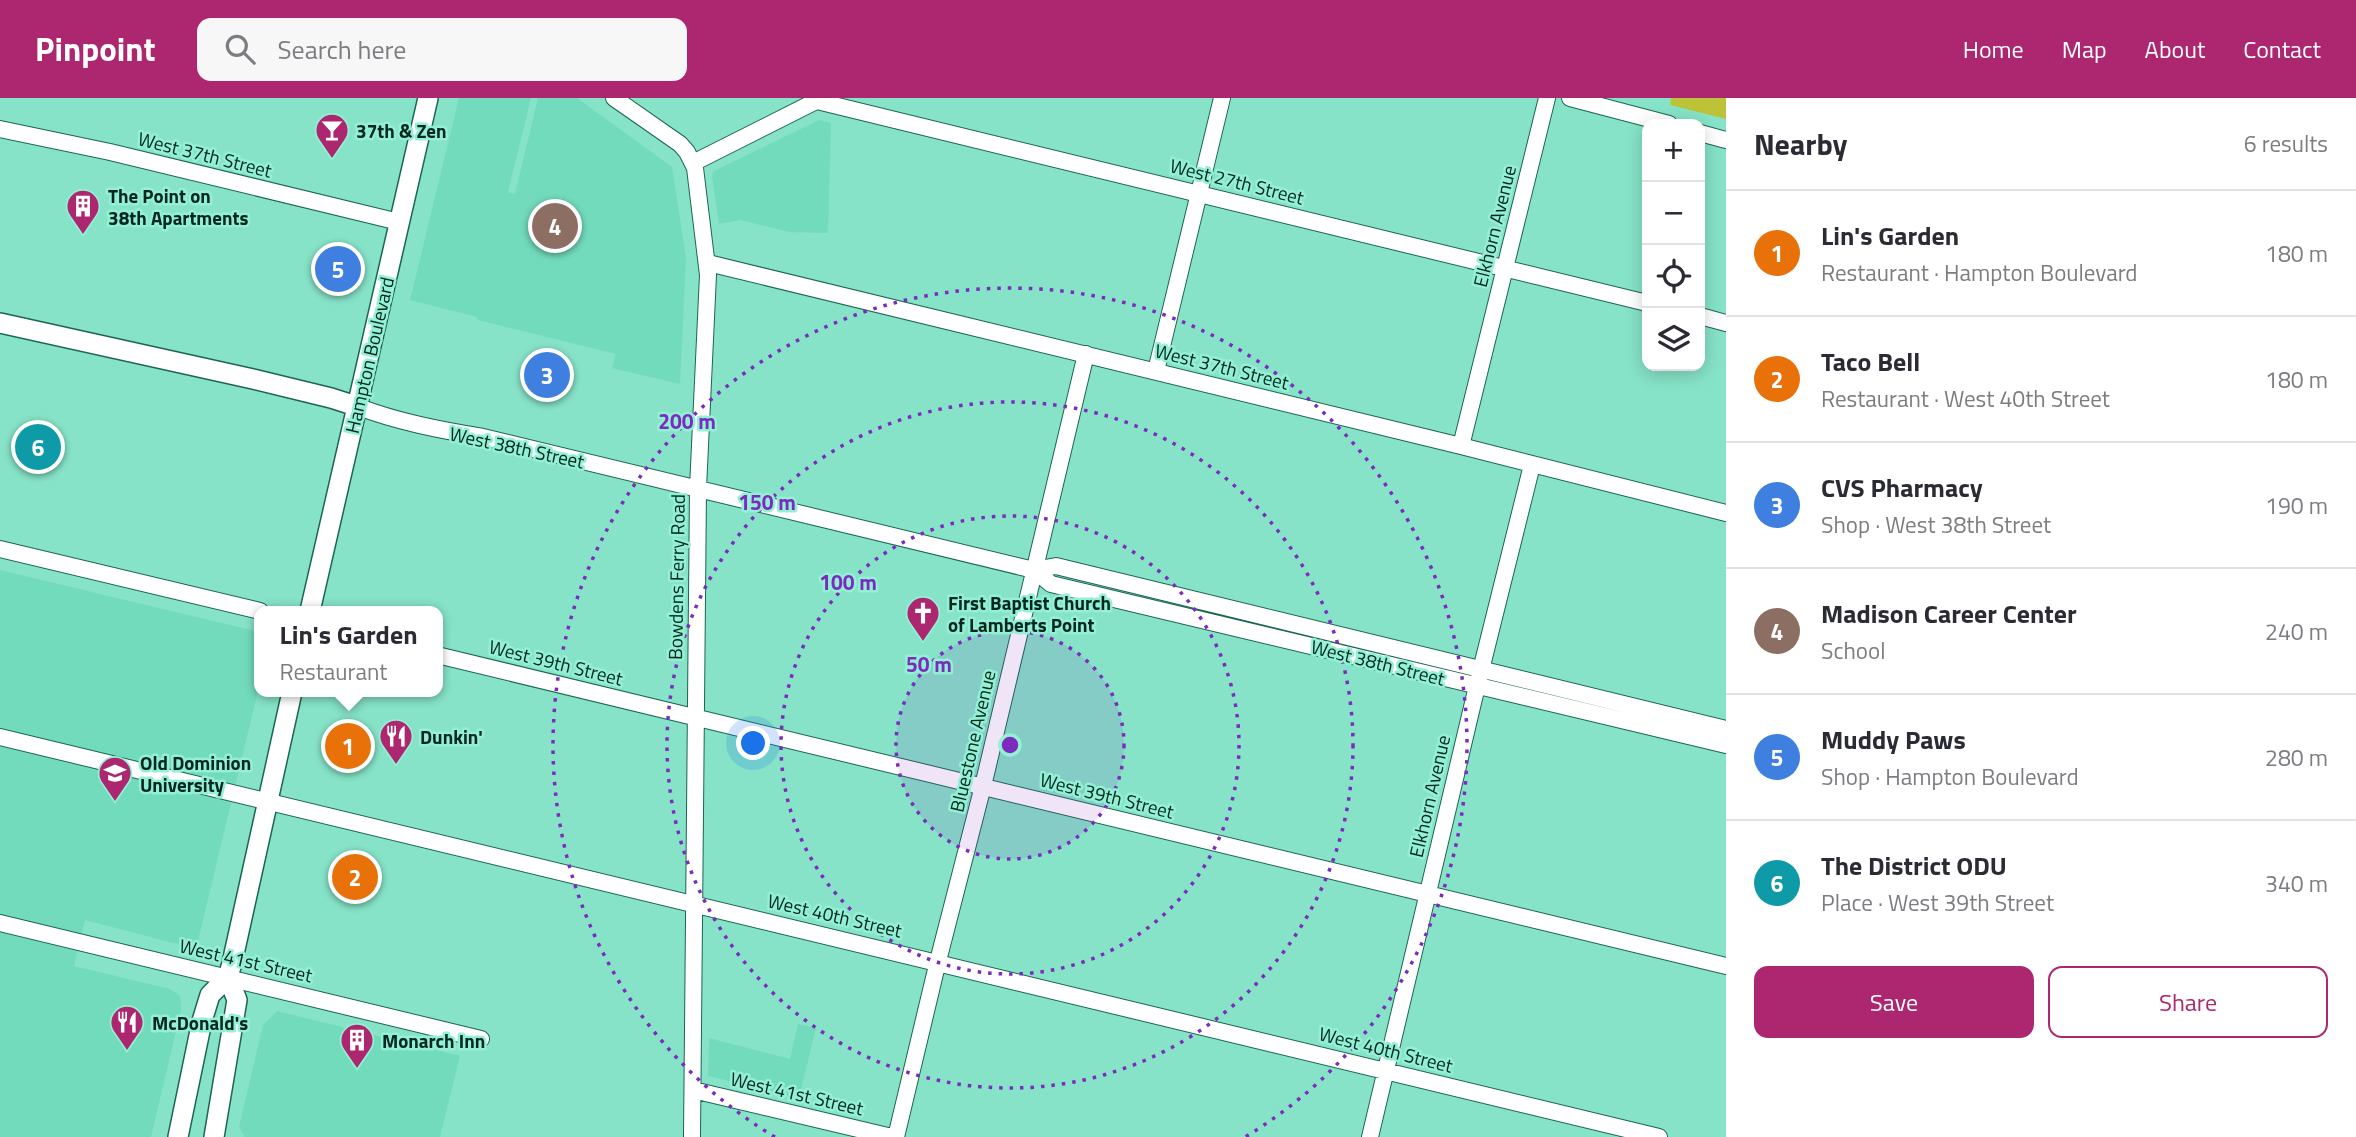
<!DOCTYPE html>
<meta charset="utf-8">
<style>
:root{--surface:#fff;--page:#f7f7f7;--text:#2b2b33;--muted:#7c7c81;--line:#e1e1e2;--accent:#ac276f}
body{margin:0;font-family:"Titillium Web",sans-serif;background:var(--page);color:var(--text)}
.controls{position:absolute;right:21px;top:21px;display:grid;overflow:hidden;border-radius:14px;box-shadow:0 4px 18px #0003}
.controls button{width:63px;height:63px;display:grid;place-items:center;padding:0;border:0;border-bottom:2px solid var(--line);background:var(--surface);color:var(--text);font:35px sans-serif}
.you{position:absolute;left:754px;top:646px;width:24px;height:24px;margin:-18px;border:5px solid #fff;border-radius:50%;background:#1a73e8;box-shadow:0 0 0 10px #1a73e833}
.badge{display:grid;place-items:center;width:46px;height:46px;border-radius:50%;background:var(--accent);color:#fff;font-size:23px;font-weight:700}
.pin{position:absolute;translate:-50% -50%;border:4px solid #fff;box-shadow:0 2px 7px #0006}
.popup{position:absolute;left:254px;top:508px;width:189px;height:91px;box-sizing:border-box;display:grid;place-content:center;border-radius:14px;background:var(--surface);filter:drop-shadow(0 2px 5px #0005);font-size:23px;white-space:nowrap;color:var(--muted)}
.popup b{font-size:26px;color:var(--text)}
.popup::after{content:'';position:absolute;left:50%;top:100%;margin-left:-14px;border:14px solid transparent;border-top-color:var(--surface)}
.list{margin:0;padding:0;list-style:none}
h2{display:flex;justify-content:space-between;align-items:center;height:91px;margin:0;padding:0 28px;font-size:30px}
h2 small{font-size:23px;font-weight:400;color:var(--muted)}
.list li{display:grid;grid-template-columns:46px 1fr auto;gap:21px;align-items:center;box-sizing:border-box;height:126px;padding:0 28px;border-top:2px solid var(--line)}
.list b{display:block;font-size:26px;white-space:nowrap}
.list p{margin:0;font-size:23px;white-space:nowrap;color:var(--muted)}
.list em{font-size:23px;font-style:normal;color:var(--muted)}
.actions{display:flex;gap:14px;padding:21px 28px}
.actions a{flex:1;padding:16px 0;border:2px solid var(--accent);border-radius:14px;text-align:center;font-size:24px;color:var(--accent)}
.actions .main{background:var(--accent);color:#fff}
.icon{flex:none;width:38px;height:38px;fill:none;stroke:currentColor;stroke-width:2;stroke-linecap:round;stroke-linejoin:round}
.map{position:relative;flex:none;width:1726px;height:1039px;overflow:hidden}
header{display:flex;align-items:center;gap:42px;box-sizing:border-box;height:98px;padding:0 35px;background:var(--accent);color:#fff}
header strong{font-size:33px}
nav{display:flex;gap:38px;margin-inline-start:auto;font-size:24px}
.search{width:490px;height:63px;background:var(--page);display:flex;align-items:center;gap:18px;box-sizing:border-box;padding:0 24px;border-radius:14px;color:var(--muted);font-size:26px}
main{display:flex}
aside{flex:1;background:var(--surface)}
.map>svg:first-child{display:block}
</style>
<header>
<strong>Pinpoint</strong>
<div class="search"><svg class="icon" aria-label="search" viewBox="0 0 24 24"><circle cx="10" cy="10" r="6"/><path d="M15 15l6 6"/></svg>Search here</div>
<nav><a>Home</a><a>Map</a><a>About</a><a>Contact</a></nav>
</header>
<main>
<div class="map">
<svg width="1726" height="1039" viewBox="0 0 1726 1039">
<rect width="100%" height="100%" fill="#86e3c7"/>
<!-- built -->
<path fill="#72dbbc" d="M459,0H531L508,94L515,96L538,0H577L672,69L686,160L680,286L612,270L616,256L478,222L477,219L410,202Z
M819,22L831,25L828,135L790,134L740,122L719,126L712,78L714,73Z
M0,472L259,534V589L196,851L85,822L74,868L170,891L180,898L181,912L151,1039H0Z
M277,913L460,958L440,1039H245L239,1029L263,927Z
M798,926L816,930L799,1000L708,978L709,940L790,961Z"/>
<!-- green -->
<path fill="#bcc339" d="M1671,0H1726V21L1670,7Z"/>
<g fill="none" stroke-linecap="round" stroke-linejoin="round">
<defs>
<path id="minor" d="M614,0L680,46L687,54L695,70L708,177L698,390L692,1039
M1570,0L1669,26
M817,3L1647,205
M0,31L110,54L399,124
M1700,35L1726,42
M693,65L822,0
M708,165L1461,348L1726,415
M1700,218L1726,225
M1156,273L1222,0
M356,308C398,324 440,332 483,339L1034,472L1056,468L1726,631
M1461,348L1547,0
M0,451L260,513
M1034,472L1051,486L1726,647
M437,557L1726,868
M0,639L1659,1039
M0,825L481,941
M693,992L892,1039
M896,1039L938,863L983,688L1086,256
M1370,1039L1477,588L1532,367"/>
<path id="major" d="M0,225L253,281L331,300L356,308
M310,513L428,0
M178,1039L202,923L210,897L228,879L232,865L292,594
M214,1039L237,902L228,879"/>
</defs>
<!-- minor casing -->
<use href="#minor" stroke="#1a6653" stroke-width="18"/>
<!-- major casing -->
<use href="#major" stroke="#1a6653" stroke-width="22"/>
<!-- minor -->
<use href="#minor" stroke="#fff" stroke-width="16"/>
<!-- major -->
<use href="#major" stroke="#fff" stroke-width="19"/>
</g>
<!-- distance rings -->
<circle cx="1010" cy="647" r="114" fill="#7b2cbf" fill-opacity=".12"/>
<g fill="none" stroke="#7b2cbf" stroke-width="3.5" stroke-dasharray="3.5 7">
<circle cx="1010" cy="647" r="114"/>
<circle cx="1010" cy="647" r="229"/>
<circle cx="1010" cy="647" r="343"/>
<path d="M775 1039A457 457 0 1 1 1245 1039"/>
</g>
<!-- icons -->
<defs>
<symbol id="bar-pin" viewBox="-11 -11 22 30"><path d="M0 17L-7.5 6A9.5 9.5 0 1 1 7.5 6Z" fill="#ac276f" stroke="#93f0d4"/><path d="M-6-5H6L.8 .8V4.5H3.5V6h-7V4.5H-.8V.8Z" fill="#fff"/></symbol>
<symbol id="building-pin" viewBox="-11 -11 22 30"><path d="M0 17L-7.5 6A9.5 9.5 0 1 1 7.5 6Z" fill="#ac276f" stroke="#93f0d4"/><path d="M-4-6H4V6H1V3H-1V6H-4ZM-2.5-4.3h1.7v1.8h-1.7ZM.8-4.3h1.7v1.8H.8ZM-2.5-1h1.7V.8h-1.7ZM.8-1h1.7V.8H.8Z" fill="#fff"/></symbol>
<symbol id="church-pin" viewBox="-11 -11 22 30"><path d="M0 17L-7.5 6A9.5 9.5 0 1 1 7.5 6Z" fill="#ac276f" stroke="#93f0d4"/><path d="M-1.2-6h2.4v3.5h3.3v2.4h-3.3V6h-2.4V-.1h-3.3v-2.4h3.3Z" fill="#fff"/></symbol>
<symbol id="restaurant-pin" viewBox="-11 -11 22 30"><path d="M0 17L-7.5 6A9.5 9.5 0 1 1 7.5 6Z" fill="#ac276f" stroke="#93f0d4"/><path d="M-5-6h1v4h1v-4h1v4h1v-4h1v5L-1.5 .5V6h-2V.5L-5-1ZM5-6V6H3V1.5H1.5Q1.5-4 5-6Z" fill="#fff"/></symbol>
<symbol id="university-pin" viewBox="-11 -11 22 30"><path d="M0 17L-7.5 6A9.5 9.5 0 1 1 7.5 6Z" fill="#ac276f" stroke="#93f0d4"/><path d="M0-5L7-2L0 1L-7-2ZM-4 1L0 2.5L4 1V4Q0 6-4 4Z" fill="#fff"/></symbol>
</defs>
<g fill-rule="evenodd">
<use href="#bar-pin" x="313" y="13" width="38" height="52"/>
<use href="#building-pin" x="64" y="89" width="38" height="52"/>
<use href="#church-pin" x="904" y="496" width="38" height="52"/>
<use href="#restaurant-pin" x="377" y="619" width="38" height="52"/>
<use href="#university-pin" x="96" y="656" width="38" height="52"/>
<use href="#restaurant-pin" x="108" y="905" width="38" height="52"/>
<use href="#building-pin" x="338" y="923" width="38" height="52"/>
</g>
<g text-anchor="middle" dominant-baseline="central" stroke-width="5" stroke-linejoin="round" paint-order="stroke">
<!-- poi labels -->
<g font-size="19" font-weight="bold" fill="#00271d" stroke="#93f0d4" text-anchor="start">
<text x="356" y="32">37th &amp; Zen</text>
<text x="108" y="97">The Point on<tspan x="108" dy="22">38th Apartments</tspan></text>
<text x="948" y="504">First Baptist Church<tspan x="948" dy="22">of Lamberts Point</tspan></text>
<text x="420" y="638">Dunkin'</text>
<text x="140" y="664">Old Dominion<tspan x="140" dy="22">University</tspan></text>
<text x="152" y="924">McDonald's</text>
<text x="382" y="942">Monarch Inn</text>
</g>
<!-- street labels -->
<g font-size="19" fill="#00271d" stroke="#93f0d4">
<text transform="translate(205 56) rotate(14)">West 37th Street</text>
<text transform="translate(1237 83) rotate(14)">West 27th Street</text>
<text transform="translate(1494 128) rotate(-76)">Elkhorn Avenue</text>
<text transform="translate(369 257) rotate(-77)">Hampton Boulevard</text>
<text transform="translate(1222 268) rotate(14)">West 37th Street</text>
<text transform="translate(517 349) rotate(12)">West 38th Street</text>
<text transform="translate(676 479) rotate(-89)">Bowdens Ferry Road</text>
<text transform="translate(556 564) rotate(14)">West 39th Street</text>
<text transform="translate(1378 564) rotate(14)">West 38th Street</text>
<text transform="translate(972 643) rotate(-77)">Bluestone Avenue</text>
<text transform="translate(1107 697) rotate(14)">West 39th Street</text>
<text transform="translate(1429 698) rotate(-77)">Elkhorn Avenue</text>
<text transform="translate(835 817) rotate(13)">West 40th Street</text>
<text transform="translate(246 862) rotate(13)">West 41st Street</text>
<text transform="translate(1386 951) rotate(14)">West 40th Street</text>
<text transform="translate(797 995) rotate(13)">West 41st Street</text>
</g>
</g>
<circle cx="1010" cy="647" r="10" fill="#7b2cbf" stroke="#93f0d4" stroke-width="3.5"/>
<g font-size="21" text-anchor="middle" font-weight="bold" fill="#7b2cbf" stroke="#93f0d4" stroke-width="5" stroke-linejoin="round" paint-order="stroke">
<text x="687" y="331">200 m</text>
<text x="767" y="412">150 m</text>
<text x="848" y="492">100 m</text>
<text x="929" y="574">50 m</text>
</g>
</svg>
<div class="controls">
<button>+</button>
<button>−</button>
<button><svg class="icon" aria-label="locate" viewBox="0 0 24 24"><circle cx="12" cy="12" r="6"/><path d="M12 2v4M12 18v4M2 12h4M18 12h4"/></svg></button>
<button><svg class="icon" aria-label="layers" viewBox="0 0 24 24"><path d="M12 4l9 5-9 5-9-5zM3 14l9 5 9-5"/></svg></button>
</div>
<div class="you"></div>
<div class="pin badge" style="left:348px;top:648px;background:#e8710a">1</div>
<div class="popup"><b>Lin's Garden</b>Restaurant</div>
<div class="pin badge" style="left:355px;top:779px;background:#e8710a">2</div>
<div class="pin badge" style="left:547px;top:277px;background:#3f7fe0">3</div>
<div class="pin badge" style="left:555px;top:128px;background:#8d6e63">4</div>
<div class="pin badge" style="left:338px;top:171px;background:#3f7fe0">5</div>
<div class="pin badge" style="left:38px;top:349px;background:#0f9aa8">6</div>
</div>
<aside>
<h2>Nearby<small>6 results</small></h2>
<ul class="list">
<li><span class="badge" style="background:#e8710a">1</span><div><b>Lin's Garden</b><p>Restaurant · Hampton Boulevard</p></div><em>180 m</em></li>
<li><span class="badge" style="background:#e8710a">2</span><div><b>Taco Bell</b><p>Restaurant · West 40th Street</p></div><em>180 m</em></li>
<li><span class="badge" style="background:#3f7fe0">3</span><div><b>CVS Pharmacy</b><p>Shop · West 38th Street</p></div><em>190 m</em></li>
<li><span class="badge" style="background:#8d6e63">4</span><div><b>Madison Career Center</b><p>School</p></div><em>240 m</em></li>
<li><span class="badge" style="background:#3f7fe0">5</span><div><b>Muddy Paws</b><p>Shop · Hampton Boulevard</p></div><em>280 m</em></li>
<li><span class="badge" style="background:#0f9aa8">6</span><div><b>The District ODU</b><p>Place · West 39th Street</p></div><em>340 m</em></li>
</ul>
<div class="actions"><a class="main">Save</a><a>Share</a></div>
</aside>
</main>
